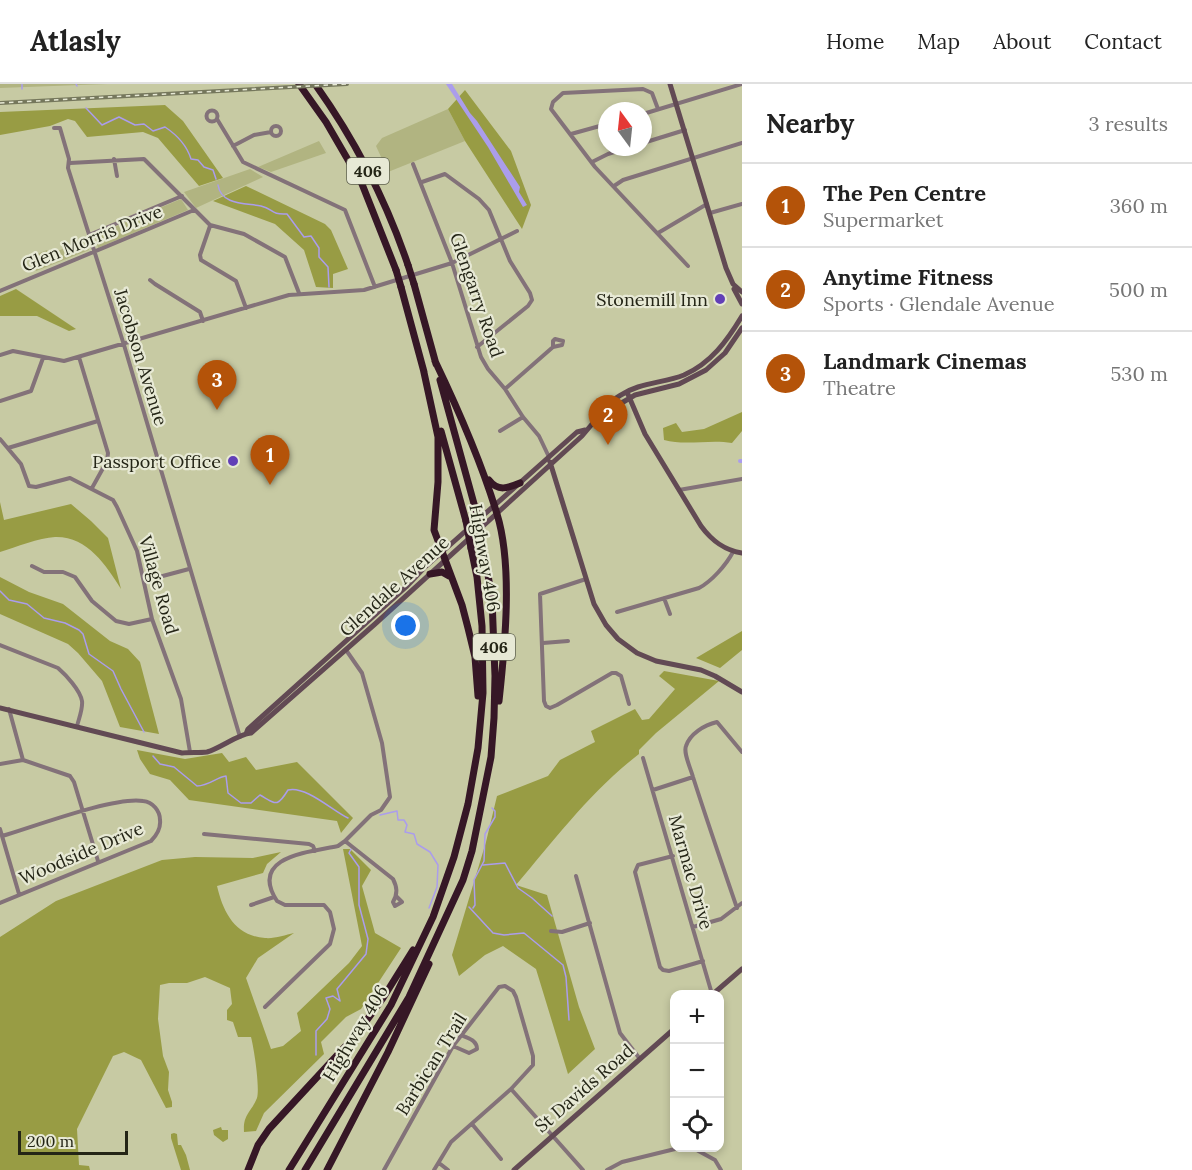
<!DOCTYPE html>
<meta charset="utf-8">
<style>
:root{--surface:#fff;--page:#f2f2f2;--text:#222;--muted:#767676;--line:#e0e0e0;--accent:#b45309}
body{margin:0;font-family:Lora,serif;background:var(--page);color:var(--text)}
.controls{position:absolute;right:18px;bottom:18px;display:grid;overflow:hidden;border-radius:12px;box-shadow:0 3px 9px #0003}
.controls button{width:54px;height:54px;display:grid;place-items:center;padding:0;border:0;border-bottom:2px solid var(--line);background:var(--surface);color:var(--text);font:30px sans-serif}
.compass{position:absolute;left:598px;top:18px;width:54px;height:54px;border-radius:50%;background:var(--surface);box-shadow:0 3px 9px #0003;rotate:345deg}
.scale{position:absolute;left:18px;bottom:15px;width:110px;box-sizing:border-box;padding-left:6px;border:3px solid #242516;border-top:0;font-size:16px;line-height:21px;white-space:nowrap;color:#242516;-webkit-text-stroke:4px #e7e9d5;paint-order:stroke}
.you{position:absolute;left:406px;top:542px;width:21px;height:21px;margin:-15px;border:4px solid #fff;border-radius:50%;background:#1a73e8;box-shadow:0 0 0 9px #1a73e833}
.badge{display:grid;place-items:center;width:39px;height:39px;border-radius:50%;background:var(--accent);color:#fff;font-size:20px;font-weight:700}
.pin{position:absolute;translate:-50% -50px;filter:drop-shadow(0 2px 3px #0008)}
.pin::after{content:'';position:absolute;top:32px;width:21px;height:18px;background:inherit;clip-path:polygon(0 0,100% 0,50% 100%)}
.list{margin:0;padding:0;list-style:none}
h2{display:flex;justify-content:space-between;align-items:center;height:78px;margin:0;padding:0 24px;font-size:26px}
h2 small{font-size:20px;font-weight:400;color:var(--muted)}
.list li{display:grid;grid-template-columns:39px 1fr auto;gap:18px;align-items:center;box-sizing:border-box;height:84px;padding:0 24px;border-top:2px solid var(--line)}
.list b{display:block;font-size:22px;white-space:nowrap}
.list p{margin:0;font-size:20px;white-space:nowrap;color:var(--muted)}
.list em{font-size:20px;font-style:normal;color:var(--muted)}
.icon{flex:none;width:33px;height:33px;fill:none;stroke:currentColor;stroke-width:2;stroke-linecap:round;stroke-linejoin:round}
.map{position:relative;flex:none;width:742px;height:1086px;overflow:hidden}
header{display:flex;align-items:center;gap:36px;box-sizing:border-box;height:84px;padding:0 30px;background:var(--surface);border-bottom:2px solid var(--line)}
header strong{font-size:28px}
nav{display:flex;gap:33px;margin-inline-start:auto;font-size:21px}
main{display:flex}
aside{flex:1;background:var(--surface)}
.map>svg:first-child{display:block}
</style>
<header>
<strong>Atlasly</strong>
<nav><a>Home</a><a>Map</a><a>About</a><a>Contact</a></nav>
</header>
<main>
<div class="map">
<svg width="742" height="1086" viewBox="0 0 742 1086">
<rect width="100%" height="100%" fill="#c7caa3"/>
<!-- green -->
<path fill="#b1b481" d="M0,0H107L0,4Z
M448,25L465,57L388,88L376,62L382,54Z
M319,57L326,69L271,88L258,83Z
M250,85L263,93L196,124L184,108Z
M181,115L188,126L98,164L95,151Z
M85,156L89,166L36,187L30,173L47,166L50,170Z"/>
<!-- forest -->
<path fill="#989c44" d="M465,6L511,67L531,121L522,145L465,57L448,25Z
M165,21L183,37L223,94L199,102L158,54L143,48L87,53L75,37L68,35L50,42L0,51V28Z
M246,102L325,140L331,146L348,185L333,190V204L316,203L304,166L275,140L213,117Z
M16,205L76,245L69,247L37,232H0V212Z
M742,328V347L732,359C710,355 686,362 664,356L663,344L676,339L682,348L704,345Z
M0,418L4,436L71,420L91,437L108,454L121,505C106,481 87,452 55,453C39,454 16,463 0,468Z
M0,493L29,508L63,520L110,557L128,565L140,578L159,650L120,643L102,597L78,569L68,560L0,530Z
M742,547V566L720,584L696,574Z
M664,587L719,597L656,649L639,666V670C591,707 555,755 516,801L547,811L579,923L595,965L568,990L536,885L503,862L485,871L459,892L452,871L486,758L497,712L548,692L560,676L595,658L591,647L635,625L642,636L649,635L675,605L659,592Z
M137,666L185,675L222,669L229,678L246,673L256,686L297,678L353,734L341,749L337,737L189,716L170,696L150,690L140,675Z
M343,765H350L371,786L362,802L375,849L401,864L361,925L346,933L321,958L324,970L264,1029L256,1047L244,1048C243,1030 251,1029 257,1014C260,1004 254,964 251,953H238L233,938L227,936V926L232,920L230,904L205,893L187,899H169L160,901L158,935L163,972L169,988L168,1006L172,1018V1023L166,1024L141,976L124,968L113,972L77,1045L79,1081L89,1082L90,1086H0V853L56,817L162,776L195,773L253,774L281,768L267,780L263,789L217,802C223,828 235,852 265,854C274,855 285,851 294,849L258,874L246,894L271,965L283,962L301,947L297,929L349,879L362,862Z
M221,1043L222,1046H228V1055L223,1058L214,1051L213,1046Z
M174,1049L177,1050L178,1061H181L186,1071L190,1086H181L171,1054V1050Z"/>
<!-- water -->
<path fill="#ab9dec" d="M446,0H452L470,29L477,37L520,103L519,108L527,121L523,123L488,63Z"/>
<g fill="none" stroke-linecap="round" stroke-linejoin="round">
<!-- stream -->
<path stroke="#ab9dec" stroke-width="1.5" d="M22,0V5
M76,0L77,2
M86,24L102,41L119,33L135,41L144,40L153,47L165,43C177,51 187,62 191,75L198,76L204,83L213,86L216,95
M218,101C221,121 245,119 261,122C274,125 270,131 287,130L304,153L311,152L319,164V173L328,183L329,203
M0,507L9,516L27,520L44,534L65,539L79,546L83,550L89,570L113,587L121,605L144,648
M153,672L160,680L174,683L197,702C209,702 217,693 226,692L228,709L241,719H251L260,711C276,720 277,724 288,706C305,701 333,727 348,734
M380,731L397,727L398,736H404L407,741L405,748L414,750L417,760L430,768L438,781L437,803L429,824
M483,781L505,779L518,804L532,814L552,832
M469,823L493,849L504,851L524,849L563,881L566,893L569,936
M473,824L475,821L474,796L484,777L485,750L495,733V727L492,724
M316,971V947L327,935L330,925L326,914L333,912L340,917L337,905L366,870L368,855L359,821V783L349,769L351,765"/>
<!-- canal -->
<path stroke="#ab9dec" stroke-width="4" d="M740,377H742"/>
<!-- street -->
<path stroke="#837279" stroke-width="4" d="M658,25L652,9L643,5L563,9L553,18L551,25L595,83L688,182
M206.5 32a5.5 5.5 0 1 1 11 0a5.5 5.5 0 1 1-11 0Z
M643,30L742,0
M217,35L243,78L345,126L375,203
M271 47a5 5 0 1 1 10 0a5 5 0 1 1-10 0Z
M54,44H60L69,75L68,84L124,261L240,653
M571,50L607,40
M643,59L685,46
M233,62L254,51L271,48
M114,75L117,92
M592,78L608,70L630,63
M70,79L144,75L210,141L244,150L285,173L299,209
M413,80L452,179L481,273L488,285L505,305L523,333L539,352L549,373
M422,98L445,90L479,115L489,126L510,177L530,209L532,216L528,222L477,263
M614,102L623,96L742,59
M710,129L742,120
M210,142L200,171L201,176L236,197L246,224
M658,149L707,120
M89,151L182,112
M150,196L155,200L200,228L203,237
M0,207L194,126
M0,271L13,267L64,277L289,211L364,206L452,179L517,147
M79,273L108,369L107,377L92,404
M505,305L553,263L562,261L563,257L555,255L553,257V263
M0,317L31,307L43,274
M500,347L523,333
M0,355L21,380L29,402L36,403L70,394L113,416L117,423L137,467L152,535L181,615L190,668
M8,364L98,337
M679,406L742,395
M32,482L44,488H63L75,493L92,517L116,537L129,540L152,535
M586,495L540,510L544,617L546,622L550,624L557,621L612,589H616L621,592L629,620
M144,497L189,485
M664,514L670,530
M617,528L699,504C712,497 726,481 733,468
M543,559L568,557
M0,561L58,584C66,591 80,606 82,617C83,625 79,634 77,642
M9,625L23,676
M643,674L712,910
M23,676L70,692L74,698L98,777
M0,680L23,676
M653,706L693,693
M0,745L19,810
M204,750L309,760L313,762L315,767
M345,757L393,795C397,803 398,809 393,818L395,822L402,818L396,812
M673,772L638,781L635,788L660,883L663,886L669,887L703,877
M576,792L620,949L640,975
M0,819L151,757C157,751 161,745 160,736C160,727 153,718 143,717C115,712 33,743 2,752
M251,821L274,813
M737,824C722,780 707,737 693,693C691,685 683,669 686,662C690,650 704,641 717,638L742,668
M693,843L721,835L742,819
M551,847L562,848L590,839
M265,923L330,860L334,845L330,828L324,821H285L277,817C248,772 310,768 338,762L345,757L371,731L381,726L390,713L382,659L362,589L346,566
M453,962L469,969L477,965C477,956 469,955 461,951
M511,1005L583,1086
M472,1040L501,1075
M693,1064L715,1076L721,1086
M439,1079L448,1086
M384,1086L453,962L499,903L505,902L513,907L516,913L533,972V981L511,1005L451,1058L434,1086
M607,1086L622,1078L679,1064"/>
<!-- secondary -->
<path stroke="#624a54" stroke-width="5" d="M670,0L726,184L733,200L742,208
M734,205L742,220
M627,308L645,350L701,442C712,457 724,466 742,469
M598,333L635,311L679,300L706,286L725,269L742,244
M550,378L594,520L606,541L618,555L637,569L656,577L701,586L715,592L742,608
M0,624L182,669C190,668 199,669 207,668C221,664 238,650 251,649L375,540L582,352L598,333V328C611,318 622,308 638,303C653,298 669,297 684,291C711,279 727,257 742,232
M246,650L248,645L406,503L424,484L577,348L585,346
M713,910L742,885
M514,1086L674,945"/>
<!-- highway -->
<path stroke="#361726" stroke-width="7" d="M299,0L326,38L362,100L396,186
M315,0C355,56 386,116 408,181
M414,200L436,280
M401,203L424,288
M435,277C459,327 481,377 497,430C513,482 505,562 499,617
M423,284L438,353V398L434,446L462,521L468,544L475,573L478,612
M440,296L476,427
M441,347L466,437
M489,396C498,408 508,404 520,399
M430,490L442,488L449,492
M248,1086L258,1061L269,1045L356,951L383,914L413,866
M289,1086L391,921L433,833L454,773L468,720L478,664L483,609L482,542L477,493L471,464
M305,1086L409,913L463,796L472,767L491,673L494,634L495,592L492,515L482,455
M327,1086L388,968L429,880"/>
<defs>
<path id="rail" d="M0,19L347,0"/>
</defs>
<!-- rail casing -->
<use href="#rail" stroke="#75775c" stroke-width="4"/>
<!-- rail -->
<use href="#rail" stroke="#e7e9d5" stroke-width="1.5" stroke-dasharray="4.5" stroke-linecap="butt"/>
<!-- highway-bridge -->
<path stroke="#361726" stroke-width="7" d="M408,181L414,200
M396,186L401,203
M476,427L482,455
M466,437L471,464"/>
</g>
<!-- markers -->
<g fill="#623fb7" stroke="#e7e9d5" stroke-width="2">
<circle cx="720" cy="215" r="6"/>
<circle cx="233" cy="377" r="6"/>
</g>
<g text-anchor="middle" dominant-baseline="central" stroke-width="4.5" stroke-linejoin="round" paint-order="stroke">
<!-- shield labels -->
<g fill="#e7e9d5" stroke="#5e604f" stroke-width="1.5">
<rect x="347" y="74" width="42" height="26" rx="4.5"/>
<rect x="473" y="550" width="42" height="26" rx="4.5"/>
</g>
<g font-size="16" font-weight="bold" fill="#242516">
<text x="368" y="87">406</text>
<text x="494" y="563">406</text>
</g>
<!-- street labels -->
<g font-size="18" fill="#242516" stroke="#e7e9d5">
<text transform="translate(92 154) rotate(-22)">Glen Morris Drive</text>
<text transform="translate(477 211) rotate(71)">Glengarry Road</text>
<text transform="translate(141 273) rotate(73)">Jacobson Avenue</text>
<text transform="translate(485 474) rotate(80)">Highway 406</text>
<text transform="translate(159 501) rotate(74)">Village Road</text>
<text transform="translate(394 502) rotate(-42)">Glendale Avenue</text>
<text transform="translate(81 769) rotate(-23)">Woodside Drive</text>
<text transform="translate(691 788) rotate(74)">Marmac Drive</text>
<text transform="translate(355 949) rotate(-59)">Highway 406</text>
<text transform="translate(431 980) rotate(-58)">Barbican Trail</text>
<text transform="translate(584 1004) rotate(-41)">St Davids Road</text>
</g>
<!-- poi labels -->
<g font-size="18" fill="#242516" stroke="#e7e9d5" text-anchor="end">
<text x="708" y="215">Stonemill Inn</text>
<text x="221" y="377">Passport Office</text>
</g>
</g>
</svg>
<div class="controls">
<button>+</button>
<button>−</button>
<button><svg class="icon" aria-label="locate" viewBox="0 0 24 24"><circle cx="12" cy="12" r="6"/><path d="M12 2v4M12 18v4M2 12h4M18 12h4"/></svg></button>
</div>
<svg class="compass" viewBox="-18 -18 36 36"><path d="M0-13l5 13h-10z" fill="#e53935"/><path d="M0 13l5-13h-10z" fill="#767676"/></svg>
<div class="scale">200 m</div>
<div class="you"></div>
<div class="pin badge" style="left:270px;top:401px">1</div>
<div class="pin badge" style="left:608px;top:361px">2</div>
<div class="pin badge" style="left:217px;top:326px">3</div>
</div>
<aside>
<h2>Nearby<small>3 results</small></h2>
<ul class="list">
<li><span class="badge">1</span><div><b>The Pen Centre</b><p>Supermarket</p></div><em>360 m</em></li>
<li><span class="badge">2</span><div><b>Anytime Fitness</b><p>Sports · Glendale Avenue</p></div><em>500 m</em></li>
<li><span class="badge">3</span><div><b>Landmark Cinemas</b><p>Theatre</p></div><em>530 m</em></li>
</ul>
</aside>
</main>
